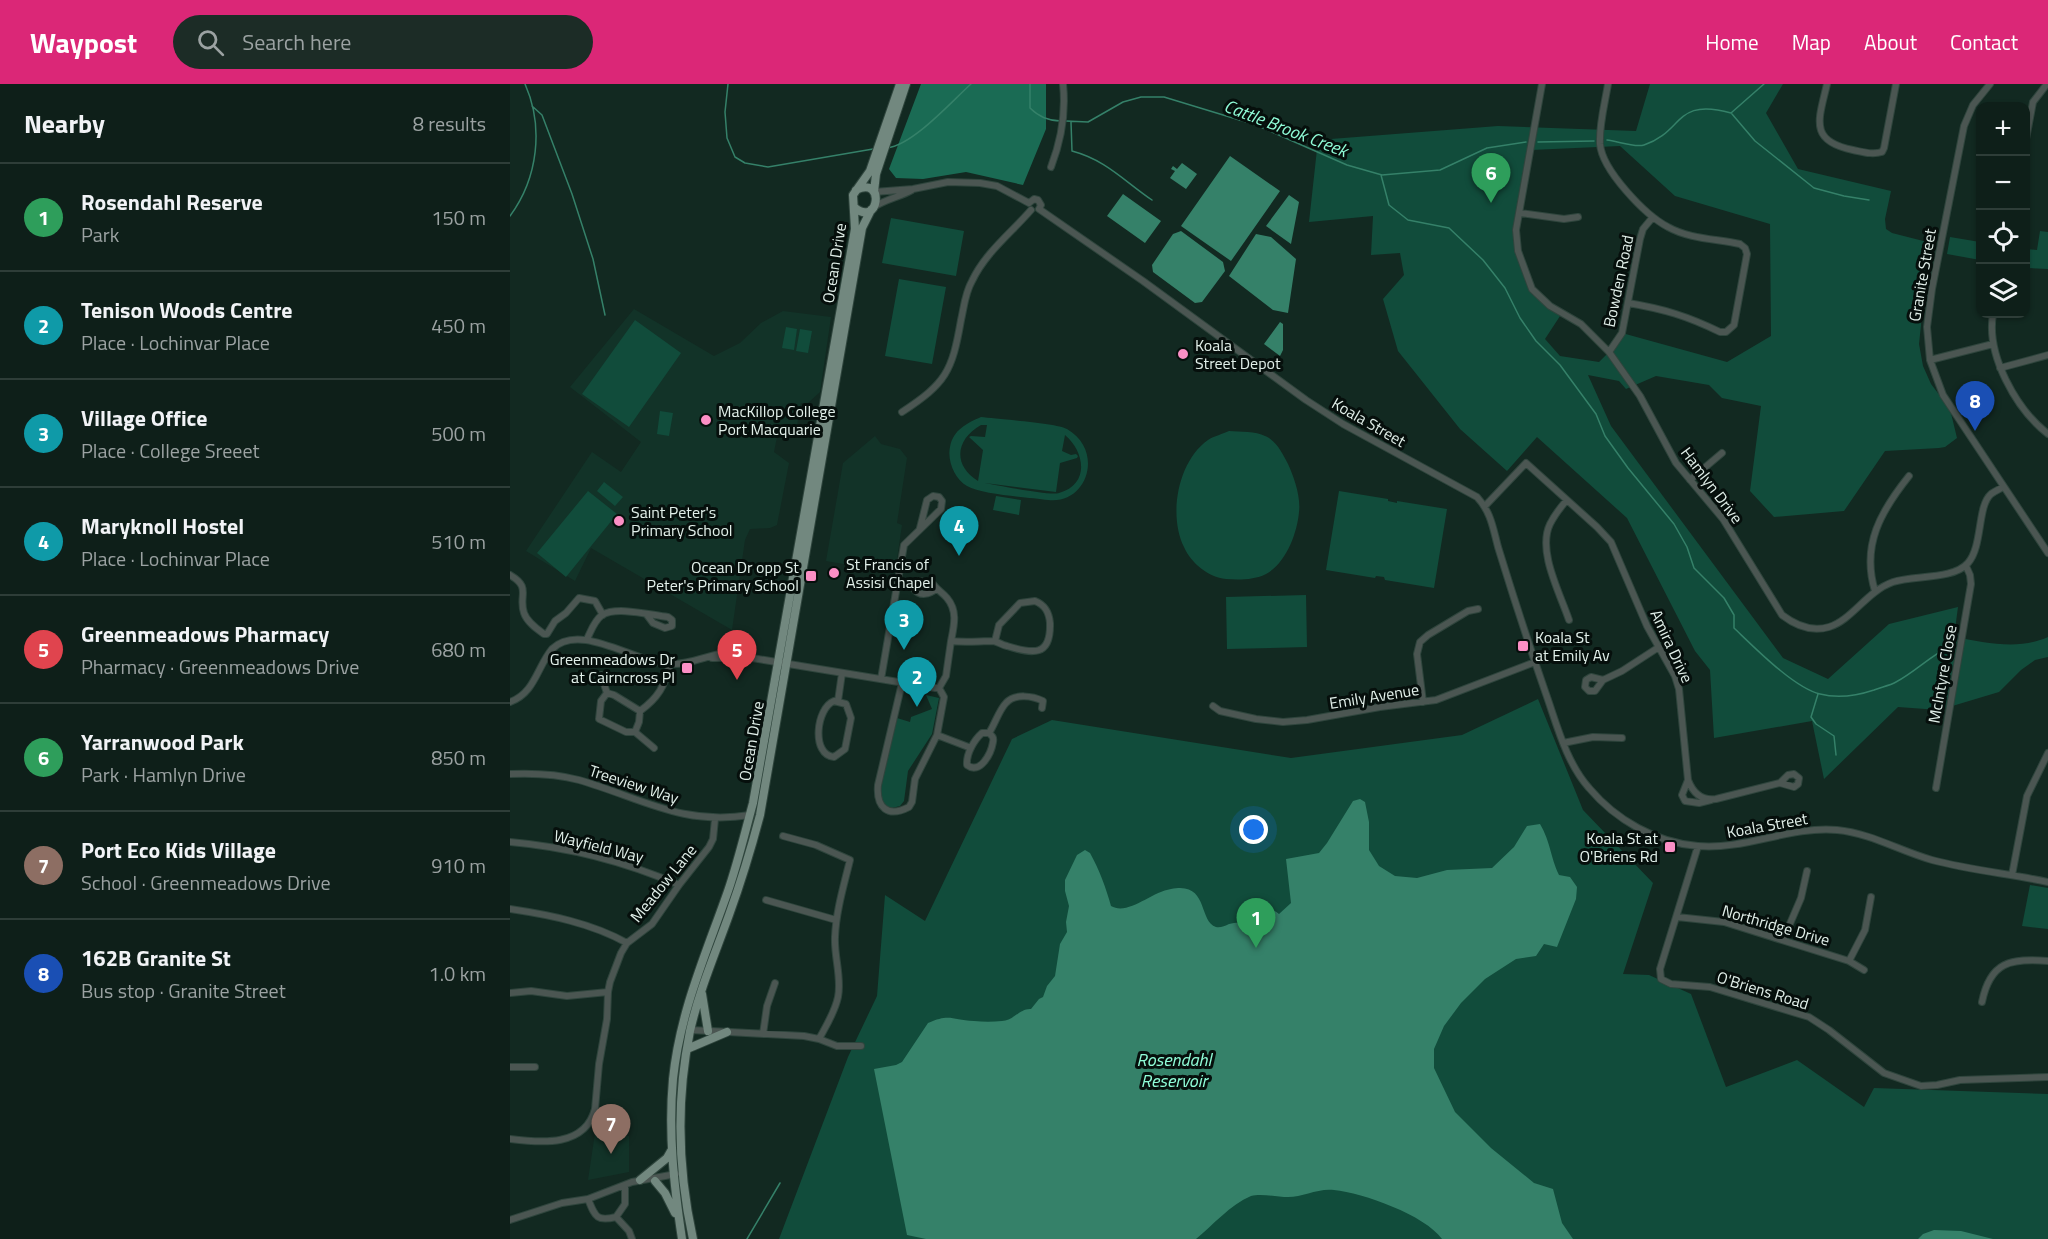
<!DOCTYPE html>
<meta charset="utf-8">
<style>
:root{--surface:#0e1f19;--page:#1c2c26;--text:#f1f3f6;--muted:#9ba2a2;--line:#2e3d38;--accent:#db2777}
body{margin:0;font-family:"Titillium Web",sans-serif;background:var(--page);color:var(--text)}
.controls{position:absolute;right:18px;top:18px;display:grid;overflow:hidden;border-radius:12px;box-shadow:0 2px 4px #0004}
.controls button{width:54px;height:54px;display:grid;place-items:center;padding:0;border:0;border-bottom:2px solid var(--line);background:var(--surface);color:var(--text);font:30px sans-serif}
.you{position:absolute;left:744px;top:746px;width:21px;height:21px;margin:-15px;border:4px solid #fff;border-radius:50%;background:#1a73e8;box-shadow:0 0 0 9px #1a73e833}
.badge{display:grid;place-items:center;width:39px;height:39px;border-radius:50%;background:var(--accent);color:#fff;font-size:20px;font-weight:700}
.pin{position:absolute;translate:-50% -50px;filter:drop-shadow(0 2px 3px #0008)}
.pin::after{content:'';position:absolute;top:32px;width:21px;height:18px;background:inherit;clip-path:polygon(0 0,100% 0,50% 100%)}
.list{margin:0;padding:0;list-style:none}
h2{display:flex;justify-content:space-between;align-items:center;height:78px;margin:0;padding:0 24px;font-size:26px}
h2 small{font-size:20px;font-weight:400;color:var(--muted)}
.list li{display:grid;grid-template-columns:39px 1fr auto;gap:18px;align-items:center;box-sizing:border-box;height:108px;padding:0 24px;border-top:2px solid var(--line)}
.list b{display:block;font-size:22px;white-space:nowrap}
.list p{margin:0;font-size:20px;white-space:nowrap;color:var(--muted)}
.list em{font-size:20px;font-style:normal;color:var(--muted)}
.icon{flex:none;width:33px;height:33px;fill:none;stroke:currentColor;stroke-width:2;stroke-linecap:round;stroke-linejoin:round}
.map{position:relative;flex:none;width:1538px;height:1155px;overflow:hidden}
header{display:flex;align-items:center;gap:36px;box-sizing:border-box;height:84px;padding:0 30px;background:var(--accent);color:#fff}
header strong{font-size:28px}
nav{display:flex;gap:33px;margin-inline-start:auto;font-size:21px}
.search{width:420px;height:54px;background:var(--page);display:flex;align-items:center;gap:15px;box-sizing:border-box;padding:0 21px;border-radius:33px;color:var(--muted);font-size:22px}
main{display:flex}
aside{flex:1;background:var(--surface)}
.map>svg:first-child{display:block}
</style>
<header>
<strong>Waypost</strong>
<div class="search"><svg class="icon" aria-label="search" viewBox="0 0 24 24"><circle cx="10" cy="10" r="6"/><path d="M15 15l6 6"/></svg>Search here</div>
<nav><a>Home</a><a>Map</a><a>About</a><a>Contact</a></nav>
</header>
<main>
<aside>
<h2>Nearby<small>8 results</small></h2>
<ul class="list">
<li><span class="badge" style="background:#2e9e5b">1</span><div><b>Rosendahl Reserve</b><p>Park</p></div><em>150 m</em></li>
<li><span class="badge" style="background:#0f9aa8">2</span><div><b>Tenison Woods Centre</b><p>Place · Lochinvar Place</p></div><em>450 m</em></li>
<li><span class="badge" style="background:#0f9aa8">3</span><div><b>Village Office</b><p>Place · College Sreeet</p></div><em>500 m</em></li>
<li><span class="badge" style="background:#0f9aa8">4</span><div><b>Maryknoll Hostel</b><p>Place · Lochinvar Place</p></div><em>510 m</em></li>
<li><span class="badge" style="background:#e0444e">5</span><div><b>Greenmeadows Pharmacy</b><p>Pharmacy · Greenmeadows Drive</p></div><em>680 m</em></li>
<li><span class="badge" style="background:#2e9e5b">6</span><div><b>Yarranwood Park</b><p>Park · Hamlyn Drive</p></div><em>850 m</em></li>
<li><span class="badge" style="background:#8d6e63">7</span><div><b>Port Eco Kids Village</b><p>School · Greenmeadows Drive</p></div><em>910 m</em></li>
<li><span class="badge" style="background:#1a4fb4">8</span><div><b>162B Granite St</b><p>Bus stop · Granite Street</p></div><em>1.0 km</em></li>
</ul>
</aside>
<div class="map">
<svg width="1538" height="1155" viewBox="0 0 1538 1155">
<rect width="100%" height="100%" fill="#122921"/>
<!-- built -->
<path fill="#123328" d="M124,225L204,272L230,259L251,239L273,227L321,233L310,308L298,319H291L285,353H267L264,368L279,379L267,441L260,444L240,445L235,456L222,546L81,464L65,497L16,467L82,368L111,388L131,358L60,303Z
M365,352L371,360L390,365L397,374L387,439L392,441L385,489L316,477L333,379Z
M85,1049L119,1052V1088L78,1096Z"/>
<!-- green -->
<path fill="#114c3b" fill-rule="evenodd" d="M1140,0H1273L1256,29L1288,85L1381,107L1375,135L1376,145L1382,149L1425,160L1418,183L1416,208L1409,221L1411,241L1409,260L1413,282L1421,300L1440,325L1447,354L1435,363L1429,364L1375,367L1334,427L1264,433L1240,407L1251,322L1212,314L1199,301L1146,292L1116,305L1109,297L1078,291L1101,342L1273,574L1318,595L1379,540L1448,523L1444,553C1475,558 1507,567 1538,553V573L1525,576L1511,586L1489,608L1429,626L1388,623L1314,695L1302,637L1204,654L1200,586L1185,567L1117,434L1027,353L997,387L950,345L888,267L873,215L894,191L890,169L861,171L863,132L799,138L808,56L988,42L1126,47ZM1110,62L1165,112L1260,140L1261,252L1217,278L1112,249L1099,268L1089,278L1050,272L1035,255L1052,229L1022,205L1008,167L1010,129L1021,66Z
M381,134L454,147L446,192L372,179Z
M1530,147L1538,148V185L1516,184V165L1527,166Z
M1440,153L1470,158V176L1437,170Z
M389,195L436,203L422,280L375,272Z
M125,236L171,269L119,343L72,310Z
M276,243L287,245L284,266L272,264Z
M290,245L302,247L298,269L286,267Z
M150,327L163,329L159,352L147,350Z
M471,333C486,335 547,339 557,345C595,367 577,421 538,416C518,413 473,411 457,402C445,395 437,377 440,363C443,346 457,339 471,333ZM471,341H477L475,353L461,352L459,353L473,366L468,397C442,381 446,355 471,341ZM555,351C575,368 580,400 549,409C540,412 486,401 475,399L546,408L550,379L567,374L568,372L566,370L561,371L552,367Z
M719,347C730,348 746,347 755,352C766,356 773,370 778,380C784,393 791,413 789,428C787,450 776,479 756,490C745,496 728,496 716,495C698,493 681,479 674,463C658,431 668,377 698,356C704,352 713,350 719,347Z
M94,398L113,413L105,422L87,407Z
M78,407L107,430L56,493L27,469Z
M829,407L878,415V417L887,419V417L937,425L924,504L875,496L874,493L866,492L865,494L816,486Z
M486,412L511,416L509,431L483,426Z
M796,511L797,563L717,565L716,513Z
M416,611L429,614L422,650L398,687L394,717L390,722L382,724L374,722L368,708L380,653L387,634L400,638L401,633L422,625Z
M1028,615L1073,726L1143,799L1113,890L1139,891L1181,910L1216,1003L1287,976L1354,1023L1364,1004L1538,1010V1155H269L338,973L367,912L375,811L415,837L502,655L542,636L781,674L952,651Z
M1520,801L1538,804V845L1512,842Z"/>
<!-- forest -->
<path fill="#1a6b54" d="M411,0H536V45L513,101L456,88L413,95L386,94L379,85Z"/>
<!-- water -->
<path fill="#358169" d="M720,72L770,107L721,177L671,142Z
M672,79L687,90L676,105L660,94L665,87L661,85L663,82L667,85Z
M613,110L651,137L635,159L597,132Z
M779,111L789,118L781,160L756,142Z
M671,147L713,178L715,187L692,218L685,219L643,188L642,181L663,150Z
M746,150L761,153L786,175L778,229L763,226L719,192Z
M770,238L773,240V266L770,272L754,260Z
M850,715L855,718L859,738V766L869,782L885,792L907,794L937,786L982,784L1004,763L1017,742L1030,740C1041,759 1040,772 1049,791L1060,793L1067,803L1066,815L1047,863L1034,860L1026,872L1006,875L975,895L951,919L934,942L924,965V984L945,1028L981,1064L1024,1099L1043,1105L1052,1139L1063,1155H932C915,1131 853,1109 824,1106C808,1104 793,1113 778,1113C767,1113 751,1109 741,1112C720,1121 703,1141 686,1155H416L397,1151L364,985L386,981L392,978L418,939C440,929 442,936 464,937C473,938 483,938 492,937C503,937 510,924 521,925L529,915L533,913L537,902L545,892L550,860L557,848L556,838L559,822L555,807V796L567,771L575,766L580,769C589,785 596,804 601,822C618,832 641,808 661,805C699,797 688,837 706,843C710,844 715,842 719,840C726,838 731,839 737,836C750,829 754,818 769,830L781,819L776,775L809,769L817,759L843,717Z
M1424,1146L1451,1147L1483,1155H1408L1413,1150Z"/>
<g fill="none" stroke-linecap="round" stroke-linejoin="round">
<!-- stream -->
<path stroke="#358169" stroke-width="1.5" d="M218,0L215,28L217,54L225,73L235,79L258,83L363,65
M520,0V24C529,33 539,37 551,37
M22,22L32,31L62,110L83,175L95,231
M1222,30L1245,57L1304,104L1334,112L1359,116
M556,37L578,38L613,18L631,13H654L746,41L837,81L872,91L930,86L977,64L1016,58
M561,38L562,67C596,76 614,97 642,116
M1097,56C1107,57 1125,64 1134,61C1174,48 1164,13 1221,29L1254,0
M1028,58L1084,57
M377,64C403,61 441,18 461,0
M871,91L879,121L898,136L939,144L973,176L995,204L1010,234L1026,257L1050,281L1086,330L1095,352L1118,384L1164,440L1177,463L1184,484L1214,514L1224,531V544C1244,563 1284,604 1310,610C1329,615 1346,612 1364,606C1371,603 1379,602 1386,598C1405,588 1420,572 1439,563
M0,132C28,94 34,43 15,0
M1308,610L1301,633L1306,640L1324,652L1326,671
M237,1155L270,1099"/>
<defs>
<path id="minor" d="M1032,0L1006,146L1008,167L1022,205L1040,222L1071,240L1099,268L1130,312L1166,379L1213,435L1272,531C1285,541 1302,548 1319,543C1342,536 1357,507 1383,498C1404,491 1443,496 1458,479C1473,462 1467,422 1481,410C1485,407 1490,405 1493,403
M1098,0C1095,19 1089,40 1090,60C1092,86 1135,131 1158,143C1179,155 1208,155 1230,160L1235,164L1237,170L1224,241L1216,248H1210C1177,232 1154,225 1118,219
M1317,0C1309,35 1298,57 1343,66C1353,68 1362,71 1372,68L1374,64L1386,0
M1480,0L1463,21L1454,42L1422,205L1417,243L1420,276L1433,311L1538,469
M1516,55L1523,18L1537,0
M541,83C551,57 556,28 553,0
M364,108L403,105L438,98L470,99L487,102L519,119
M519,119L524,115L528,116L531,121L529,125
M364,123C376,115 390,113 402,106
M529,125L633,197L796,316L833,340L967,413C981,428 983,444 988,463C1003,512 1019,561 1036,610C1047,641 1056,678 1079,704C1106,736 1146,759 1188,762C1236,766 1279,742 1327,746C1360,749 1390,767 1422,776C1460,786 1500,790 1538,798
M1010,129L1054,135L1068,133
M1483,230C1476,271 1506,325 1538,350
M1099,268L1112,249L1130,155L1133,145L1143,133
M1420,276L1483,260
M1490,284L1538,271
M392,328C436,299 442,288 451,236C454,223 455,209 462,197C475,169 501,149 521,126
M1180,396L1212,369
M1056,417C1050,424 1044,432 1040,440C1027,467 1050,509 1059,536
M975,422L1016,379L1087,443L1101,458L1137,542L1165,592L1169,605L1178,696C1183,709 1192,717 1206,715L1270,699L1284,703L1288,700L1289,694L1284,690L1278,691L1270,699
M0,491C22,504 8,511 14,529C17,538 27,545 34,550H37L45,537L56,529L69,514L85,517L93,531
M426,505C420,510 410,513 404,505V501L409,497L423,500C427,506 432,508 437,514C448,527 444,542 441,557
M1365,507C1351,461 1371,427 1399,392
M77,555C81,547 84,537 92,531C107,522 140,531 158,533L162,536V542L155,544L143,539L137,531
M202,574H217L224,578L241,574
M91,591L97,609
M371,595L394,461L431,425L432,417L429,413L423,412L417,416L410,444
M1093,596L1081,593L1076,596L1075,603L1079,607H1085L1093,596L1112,587L1149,563
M392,599L368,701C366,724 378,734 399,723L402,718L405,695L427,651
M429,604L434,613L427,651L461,664
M324,617L336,620L341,634L335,665L324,673C301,671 306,624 324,617Z
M328,617L332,589
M0,618C25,609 27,583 42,565C71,537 126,580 161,580C180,581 197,571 216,569L219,564L224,562L242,574L425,604H429L436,592L441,557C456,559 469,557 484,557C488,558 492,561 497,562C523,570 541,573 540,539C539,528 535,521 525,517L510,519L489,541L485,557
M913,618L907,570L910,558L918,551L958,527L968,525
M703,622L710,627L746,635L773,638L797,636L870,623L926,616L1025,578
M130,627L104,611L97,609L91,617L89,635L116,648H125L144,664
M125,648L129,638L130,627C148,614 155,602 160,580
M472,649H479C482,652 484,653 483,658C481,670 470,691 457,681C456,670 464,656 472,649Z
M479,649C485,640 489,626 496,619C505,609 523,612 533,617L532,624
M1053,659L1083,653L1112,654
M0,690C23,689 47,690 69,696C131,714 172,742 240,731
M1178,696L1172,711L1175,717L1189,719L1201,716
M1426,704L1461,500L1460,491L1456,482
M0,758C58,763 116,778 169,801
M1188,762L1150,885L1151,895L1161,900L1200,903L1299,933L1319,946L1374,989L1411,1002L1427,1001L1450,996L1538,993
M1502,791L1517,712L1538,669
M256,816L326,836
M0,825C40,831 81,839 117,859
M1167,833L1214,838L1339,877L1354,886
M1273,856L1291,814L1297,787
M1339,877L1355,846L1361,813
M0,909L21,907L57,912L98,908
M1472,918C1480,878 1500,874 1538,877
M181,946L294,952L309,955C316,942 325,928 328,913C332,894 324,873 325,853C326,827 334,801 340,776L306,761L273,752
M253,950L257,922L265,899
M309,955L327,962H351
M0,983H25
M0,1055C32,1059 75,1063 85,1025L89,980L97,935L98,908L100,898L111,869L117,859L142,840L169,801L199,763L203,755L205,735
M78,1115C85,1132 86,1138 106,1133L115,1120V1101
M106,1133L119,1147L122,1155
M0,1136L52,1119L78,1115L122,1098L166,1090"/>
<path id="major" d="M364,108L366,90L396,0
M344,123C369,145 376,91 346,106
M192,910L198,947
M177,965L217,948
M130,1096L157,1074L161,1067
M145,1097L155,1109L165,1129
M172,1155C164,1102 158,1049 163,995C170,927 196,870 218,807C228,778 235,748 243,719L345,145L343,111L360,87L390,0
M183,1155C168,1087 166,1016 180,947C189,907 205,870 219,831C231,798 241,765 250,731L352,144L361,126"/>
</defs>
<!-- minor casing -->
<use href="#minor" stroke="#2f453d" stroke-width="8"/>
<!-- major casing -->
<use href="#major" stroke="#2f453d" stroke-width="10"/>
<!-- minor -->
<use href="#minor" stroke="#4b5652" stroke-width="6"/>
<!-- major -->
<use href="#major" stroke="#72887f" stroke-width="8"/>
</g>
<!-- markers -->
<g fill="#fb8fc5" stroke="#060f0c" stroke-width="2">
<circle cx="673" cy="270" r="6"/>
<circle cx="196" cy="336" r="6"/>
<circle cx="109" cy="437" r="6"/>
<circle cx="324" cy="489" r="6"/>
<rect x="295" y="486" width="12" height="12" rx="3"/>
<rect x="1007" y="556" width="12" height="12" rx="3"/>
<rect x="171" y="578" width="12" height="12" rx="3"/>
<rect x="1154" y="757" width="12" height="12" rx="3"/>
</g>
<g text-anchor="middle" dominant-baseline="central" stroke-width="6" stroke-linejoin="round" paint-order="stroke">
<!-- street labels -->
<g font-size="16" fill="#e2f0ea" stroke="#060f0c">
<text transform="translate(324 179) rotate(-81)">Ocean Drive</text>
<text transform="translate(1412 191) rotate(-80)">Granite Street</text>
<text transform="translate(1108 197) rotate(-78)">Bowden Road</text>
<text transform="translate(859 338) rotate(30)">Koala Street</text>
<text transform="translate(1202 401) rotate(53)">Hamlyn Drive</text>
<text transform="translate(1162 562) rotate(65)">Amira Drive</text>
<text transform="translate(1432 590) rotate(-80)">McIntyre Close</text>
<text transform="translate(864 612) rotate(-9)">Emily Avenue</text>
<text transform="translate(241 657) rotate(-80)">Ocean Drive</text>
<text transform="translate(124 700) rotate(18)">Treeview Way</text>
<text transform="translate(1257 741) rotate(-10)">Koala Street</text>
<text transform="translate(89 762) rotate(14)">Wayfield Way</text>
<text transform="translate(153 799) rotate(-51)">Meadow Lane</text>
<text transform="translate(1266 841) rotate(16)">Northridge Drive</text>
<text transform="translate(1253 906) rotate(17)">O'Briens Road</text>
</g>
<!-- poi labels -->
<g font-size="16" fill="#e2f0ea" stroke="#060f0c" text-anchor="start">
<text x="685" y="261">Koala<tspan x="685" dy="18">Street Depot</tspan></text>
<text x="208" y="327">MacKillop College<tspan x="208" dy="18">Port Macquarie</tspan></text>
<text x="121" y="428">Saint Peter's<tspan x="121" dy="18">Primary School</tspan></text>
<text x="336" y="480">St Francis of<tspan x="336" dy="18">Assisi Chapel</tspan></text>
<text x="289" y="483" text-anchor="end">Ocean Dr opp St<tspan x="289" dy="18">Peter's Primary School</tspan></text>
<text x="1025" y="553">Koala St<tspan x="1025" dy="18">at Emily Av</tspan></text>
<text x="165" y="575" text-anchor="end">Greenmeadows Dr<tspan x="165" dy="18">at Cairncross Pl</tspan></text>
<text x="1148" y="754" text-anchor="end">Koala St at<tspan x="1148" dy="18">O'Briens Rd</tspan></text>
</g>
<!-- water labels -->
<g font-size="18" font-style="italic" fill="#90fdd8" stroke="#060f0c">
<text transform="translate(776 44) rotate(21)">Cattle Brook Creek</text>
<text x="664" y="975">Rosendahl<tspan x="664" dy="21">Reservoir</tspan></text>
</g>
</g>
</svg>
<div class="controls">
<button>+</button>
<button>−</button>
<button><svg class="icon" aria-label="locate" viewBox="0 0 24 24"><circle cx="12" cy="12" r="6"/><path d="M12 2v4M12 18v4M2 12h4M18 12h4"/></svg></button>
<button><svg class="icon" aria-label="layers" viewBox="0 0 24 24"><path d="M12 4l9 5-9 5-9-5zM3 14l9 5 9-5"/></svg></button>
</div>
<div class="you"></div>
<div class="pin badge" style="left:746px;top:864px;background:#2e9e5b">1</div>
<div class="pin badge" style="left:407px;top:623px;background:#0f9aa8">2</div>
<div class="pin badge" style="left:394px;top:566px;background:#0f9aa8">3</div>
<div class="pin badge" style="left:449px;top:472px;background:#0f9aa8">4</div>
<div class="pin badge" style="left:227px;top:596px;background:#e0444e">5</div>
<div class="pin badge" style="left:981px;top:119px;background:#2e9e5b">6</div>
<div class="pin badge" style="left:101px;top:1070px;background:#8d6e63">7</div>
<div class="pin badge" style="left:1465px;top:347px;background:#1a4fb4">8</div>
</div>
</main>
